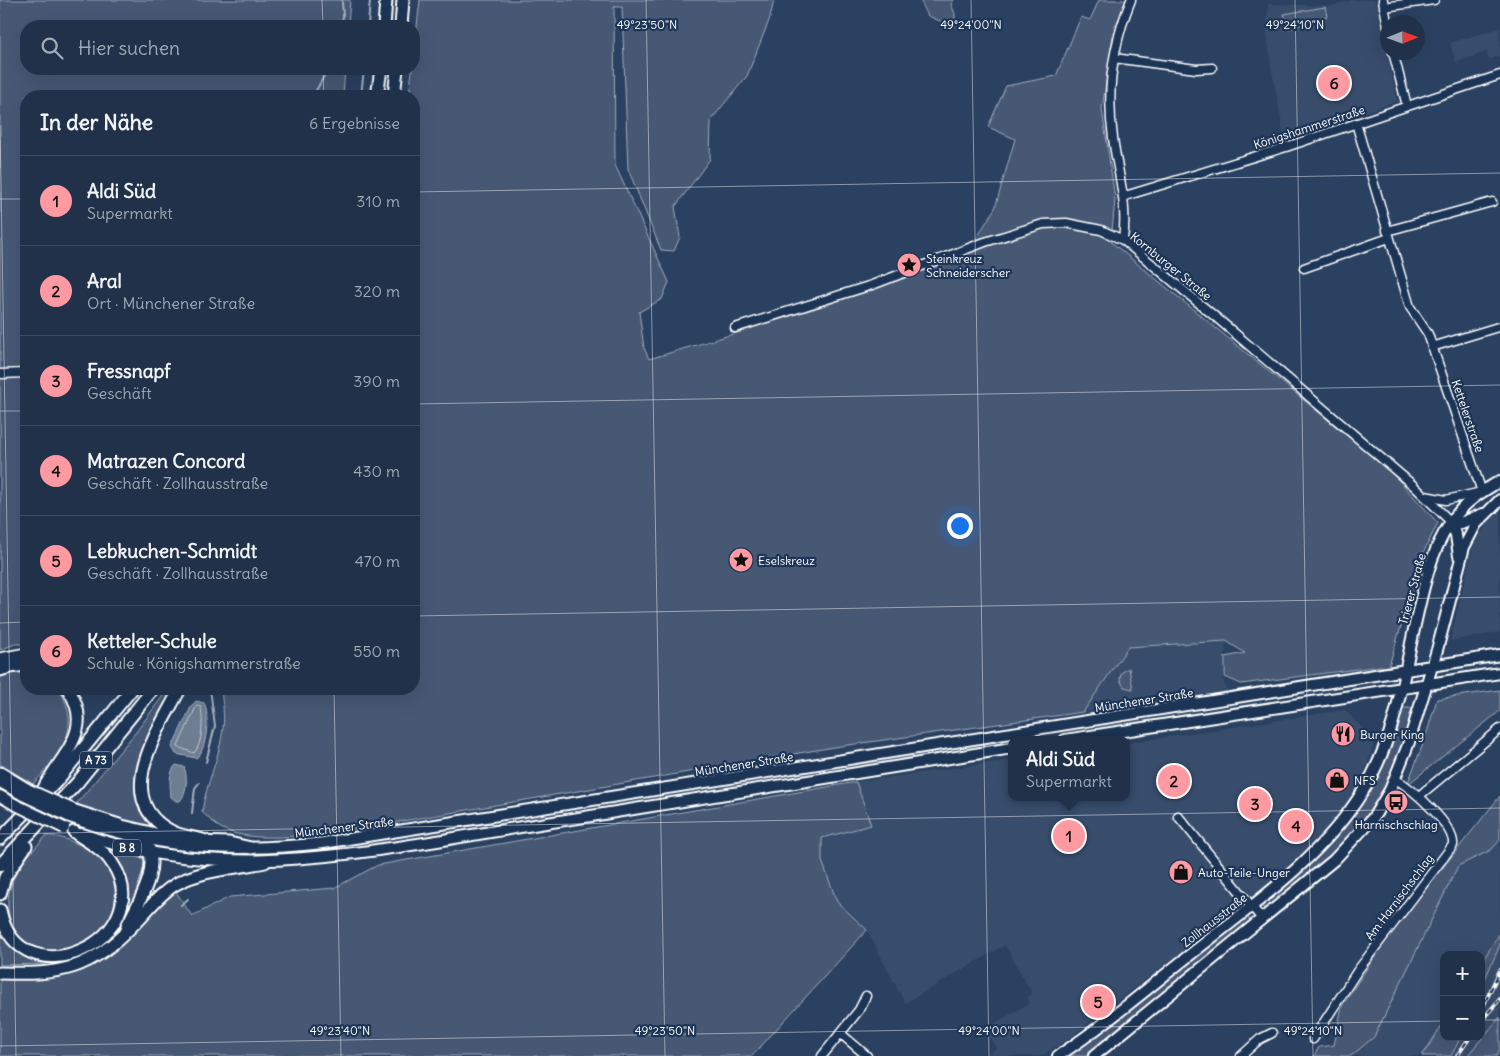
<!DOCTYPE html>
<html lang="de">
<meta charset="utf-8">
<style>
:root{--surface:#203149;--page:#2d3d53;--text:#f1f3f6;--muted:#a2a9b4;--line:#3d4c61;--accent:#ff9aa2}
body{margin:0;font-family:Delius,sans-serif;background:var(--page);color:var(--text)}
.controls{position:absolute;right:15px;bottom:15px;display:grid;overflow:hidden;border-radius:10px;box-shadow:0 5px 20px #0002}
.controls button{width:45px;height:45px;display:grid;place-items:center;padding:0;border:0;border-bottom:1px solid var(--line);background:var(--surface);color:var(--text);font:25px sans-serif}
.compass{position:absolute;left:1380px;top:15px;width:45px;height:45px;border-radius:50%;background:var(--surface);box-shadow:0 5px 20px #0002;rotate:89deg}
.you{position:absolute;left:959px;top:525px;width:18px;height:18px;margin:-12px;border:4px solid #fff;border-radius:50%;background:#1a73e8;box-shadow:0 0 0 8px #1a73e833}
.badge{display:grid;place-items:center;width:32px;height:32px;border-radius:50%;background:var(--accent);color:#111;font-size:16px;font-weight:700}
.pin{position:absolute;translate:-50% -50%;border:2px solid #fff;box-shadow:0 1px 5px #0006}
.popup{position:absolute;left:1008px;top:736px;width:122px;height:65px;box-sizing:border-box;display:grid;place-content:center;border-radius:10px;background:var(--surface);filter:drop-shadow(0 1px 4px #0005);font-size:16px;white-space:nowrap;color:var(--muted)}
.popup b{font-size:19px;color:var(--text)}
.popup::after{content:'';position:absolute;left:50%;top:100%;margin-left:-10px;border:10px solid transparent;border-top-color:var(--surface)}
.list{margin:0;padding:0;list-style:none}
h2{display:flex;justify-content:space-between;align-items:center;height:65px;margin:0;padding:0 20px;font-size:21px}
h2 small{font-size:16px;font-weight:400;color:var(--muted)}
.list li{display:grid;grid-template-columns:32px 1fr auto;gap:15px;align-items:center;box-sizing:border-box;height:90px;padding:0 20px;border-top:1px solid var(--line)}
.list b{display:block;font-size:19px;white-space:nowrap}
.list p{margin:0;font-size:16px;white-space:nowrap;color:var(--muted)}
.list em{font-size:16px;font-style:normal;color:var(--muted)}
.icon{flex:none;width:28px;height:28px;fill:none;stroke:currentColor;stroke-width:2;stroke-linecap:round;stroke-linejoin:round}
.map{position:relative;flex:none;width:1500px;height:1056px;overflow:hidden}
.search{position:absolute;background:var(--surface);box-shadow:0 5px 20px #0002;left:20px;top:20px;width:400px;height:55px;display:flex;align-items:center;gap:12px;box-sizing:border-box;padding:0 18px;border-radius:20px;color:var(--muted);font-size:19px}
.panel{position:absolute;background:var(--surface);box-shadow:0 5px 20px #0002;left:20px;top:90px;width:400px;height:605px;border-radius:20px}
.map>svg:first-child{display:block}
</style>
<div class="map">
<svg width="1500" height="1056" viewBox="0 0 1500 1056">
<rect width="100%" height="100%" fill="#2a4161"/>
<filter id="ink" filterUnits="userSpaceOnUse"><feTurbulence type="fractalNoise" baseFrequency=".02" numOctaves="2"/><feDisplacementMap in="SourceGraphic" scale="10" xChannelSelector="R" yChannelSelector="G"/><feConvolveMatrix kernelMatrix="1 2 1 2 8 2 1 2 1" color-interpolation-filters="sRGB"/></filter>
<g filter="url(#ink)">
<!-- built -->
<path fill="#394e6c" d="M1353,0H1376L1397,101L1285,139L1271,66L1267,34L1268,4L1331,6Z
M1500,28V56L1489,59L1486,52L1456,62L1450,43Z
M1500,511V632L1450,641L1473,546L1492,516Z
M1226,641L1223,680L1227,691L1083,712L1128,647Z
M1345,710L1375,741L1360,785L1348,806L1309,850L1248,901L1064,1042L1041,1056H985L997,1048L985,1029L1030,1003L1027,997L1031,995V991L1005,945L905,1003L867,930L837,902L822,861V838L871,825L856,782L1011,760L1012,797H1126L1127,743Z
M1500,840V933L1481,963V955H1444V1022L1422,1056H1351L1374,1037L1458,866L1491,850Z
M1500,945V985L1497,989L1500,987V1017L1467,1056H1451L1461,1037H1481V988Z"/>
<!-- green -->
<path fill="#465975" stroke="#a2acba" d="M0,0H350L348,26H26V69H345L343,96H26V644H15L0,650Z
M420,0H774L770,18L747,76L711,120L710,159L675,207L680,237L674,251L661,250L628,169L622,7H614L615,165L669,282L662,299L639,312L644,348L649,359L740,332L967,254L995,208L1015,139L988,127L1006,86L1056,76L1081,17L1090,20L1099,0H1128L1114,28L1102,109L1115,199L1111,242L1389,470L1438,523L1424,551L1388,669L1381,666L1241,684L1225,677V657L1245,653L1226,641L1128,647L1083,712L834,747L339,832C306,834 245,846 216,825C211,821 207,816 202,812C206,783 220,757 223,728C225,715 222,702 221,689H414V96H409Z
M920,0H954L951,4L955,14V27L928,16Z
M1325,7L1327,16L1289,29L1284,14Z
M1129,668L1133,689L1124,687L1120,680L1121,673Z
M18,672H26V689H59C83,730 60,754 33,784L0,764V677Z
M168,689H173C159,717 123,768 138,800C142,811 154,819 157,829L127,822L79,805L77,803L136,732Z
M1500,690V711L1407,785L1425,739L1437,699Z
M1401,708H1412C1405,732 1401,759 1390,781C1370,824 1333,856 1297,885C1288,892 1274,908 1263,908L1261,905L1353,812Z
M856,782L871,825L822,838V861L837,902L867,930L752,1056H0V977C60,981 91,977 135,931C148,917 159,902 176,892L192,916L230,897L334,888L378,865Z
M1500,796V840L1491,850L1458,866L1374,1037L1351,1056H1314L1319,1047L1334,1045L1342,1006L1392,931Z
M46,836C56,835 65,839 75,843C148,871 112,958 46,950C31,948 17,938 11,924C0,885 21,863 46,836Z
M110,848L146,860L134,899L122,919L126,888L119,864Z
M1247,913L1250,922L1089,1056H1060Z
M0,929C19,957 31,958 62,961L44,964L0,965Z
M1500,933V945L1481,988V963Z
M1500,1017V1048L1497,1056H1467Z
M1444,1022V1037H1461L1451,1056H1422Z"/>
<!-- water -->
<path fill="#6d7d92" stroke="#a7b1be" d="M196,701L204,703C210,713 207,752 196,758L176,754L172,747L191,707Z
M176,765L184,767C188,776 187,793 180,801H176L171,797C170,786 168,773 176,765Z"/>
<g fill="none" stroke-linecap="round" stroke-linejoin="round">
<!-- shore -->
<path stroke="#c5cbd3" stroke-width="1" d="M197,706L201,707C203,719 203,744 194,753L178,747Z"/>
<!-- stream -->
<path stroke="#a7b1be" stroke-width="2" d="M340,26L343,17L342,0
M368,26L370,0
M313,96L328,69
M361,96L364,69
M206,762L215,726L210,689
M192,813L195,788L199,783
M181,905L188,899"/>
<defs>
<path id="minor" d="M1383,0L1388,27
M1384,7L1434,0
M1393,52L1407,106
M1114,58L1196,69L1212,68
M1356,123L1410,307L1428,334L1482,492L1446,500L1425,496
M1125,196L1286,147L1500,75
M1387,231L1492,202
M1123,240C1128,202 1118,175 1113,138C1106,91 1113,44 1131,0
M1304,268L1389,238
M735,328L872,285L985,242L1043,224L1066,223L1101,230L1123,240L1218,319L1414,486L1451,522
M1432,347L1498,327
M0,374L26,373
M1419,796L1500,729
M1178,816L1262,919
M840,1033L867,1056
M1313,1039L1358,970L1453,845C1455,826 1412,788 1395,779
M822,1056L859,1010L866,996
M1241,1056L1260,1039L1272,1033"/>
<path id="major" d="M1451,522L1456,535L1459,556
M1451,522L1461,523L1483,514
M1065,740L1500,673
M0,782L23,795
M0,796L14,804
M70,817C161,850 229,853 323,843L1500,655
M82,834C198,876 318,860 437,841C488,832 540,824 591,816C731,793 871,771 1012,748
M1058,1056C1105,1025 1147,989 1191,954C1252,905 1321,859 1363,791C1398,735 1404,669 1419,607C1427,573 1435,540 1458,513C1469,499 1485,490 1500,481
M1094,1056L1334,860L1373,818L1390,790L1408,745L1437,650L1464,547L1476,524L1500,500"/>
<path id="highway" d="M384,26L386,0
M401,26L403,0
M377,96L381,69
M394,96L397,69
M0,659L26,654
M0,670L10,667L26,665
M180,689C159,729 111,798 169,830C180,837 194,837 206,841
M0,773L28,790
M43,790C60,755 96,731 68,689
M75,811L122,826L177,839
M0,839L56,782L132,689
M198,842L229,843L251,848
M0,865L77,783L153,689
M0,894L5,877L26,846
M0,910C19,1005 162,937 112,863C104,850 87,841 74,832
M127,926C139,901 163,866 144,839
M0,973C61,975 91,970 134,924C148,910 159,894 176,884C201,870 236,868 265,862"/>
</defs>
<!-- minor casing -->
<use href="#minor" stroke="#fff" stroke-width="11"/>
<!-- major casing -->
<use href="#major" stroke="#fff" stroke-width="14"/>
<!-- highway casing -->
<use href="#highway" stroke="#fff" stroke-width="15"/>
<!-- minor -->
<use href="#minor" stroke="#1d3557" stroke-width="8"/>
<!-- major -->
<use href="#major" stroke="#1d3557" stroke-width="10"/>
<!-- highway -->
<use href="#highway" stroke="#1d3557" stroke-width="11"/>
<defs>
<path id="rail" d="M1481,1011L1500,970
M1481,1021L1500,999
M1457,1056L1470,1037"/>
</defs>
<!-- rail casing -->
<use href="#rail" stroke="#fff" stroke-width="4"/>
<!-- rail -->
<use href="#rail" stroke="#1d3557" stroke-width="2" stroke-dasharray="5.5" stroke-linecap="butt"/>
<defs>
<path id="major-bridge" d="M23,795L70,817
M14,804L64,828"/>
<path id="highway-bridge" d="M28,790L75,811"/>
</defs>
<!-- major-bridge casing -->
<use href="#major-bridge" stroke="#fff" stroke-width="14" stroke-linecap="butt"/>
<!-- highway-bridge casing -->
<use href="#highway-bridge" stroke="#fff" stroke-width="15" stroke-linecap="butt"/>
<!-- major-bridge -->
<use href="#major-bridge" stroke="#1d3557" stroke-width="10"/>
<!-- highway-bridge -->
<use href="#highway-bridge" stroke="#1d3557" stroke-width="11"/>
</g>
</g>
<!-- ticks -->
<path fill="none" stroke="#fff" stroke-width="1" stroke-opacity="0.45" d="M322,0L323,26M646,0L665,1056M971,0L989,1056M1295,0L1313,1056M323,69L324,96M0,125L16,1056M414,192L1500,173M0,199H26M414,404L1500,385M0,411H26M414,616L1500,597M0,623L26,622M334,689L341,1056M0,834L1500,808M1481,1020H1500M0,1046L1444,1021"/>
<!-- icons -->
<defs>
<symbol id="sight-disc" viewBox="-11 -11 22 22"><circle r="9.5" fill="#ff9aa2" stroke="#1d3557"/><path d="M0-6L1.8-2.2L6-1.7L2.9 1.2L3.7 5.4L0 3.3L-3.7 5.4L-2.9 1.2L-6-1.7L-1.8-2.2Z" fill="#111"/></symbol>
<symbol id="restaurant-disc" viewBox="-11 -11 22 22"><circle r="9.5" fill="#ff9aa2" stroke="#1d3557"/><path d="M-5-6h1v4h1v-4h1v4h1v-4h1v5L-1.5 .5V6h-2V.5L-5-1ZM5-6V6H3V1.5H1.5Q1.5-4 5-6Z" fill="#111"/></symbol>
<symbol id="shop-disc" viewBox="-11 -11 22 22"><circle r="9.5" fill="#ff9aa2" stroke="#1d3557"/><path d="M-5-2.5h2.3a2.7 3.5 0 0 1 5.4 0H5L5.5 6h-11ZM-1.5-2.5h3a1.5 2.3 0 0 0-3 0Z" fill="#111"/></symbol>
<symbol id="bus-disc" viewBox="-11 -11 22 22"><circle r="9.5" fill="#ff9aa2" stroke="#1d3557"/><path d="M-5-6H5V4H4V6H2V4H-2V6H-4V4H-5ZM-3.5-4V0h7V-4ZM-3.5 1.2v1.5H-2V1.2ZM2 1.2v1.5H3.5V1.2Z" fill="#111"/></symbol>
</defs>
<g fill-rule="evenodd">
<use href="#sight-disc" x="895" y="251" width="28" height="28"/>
<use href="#sight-disc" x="727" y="546" width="28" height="28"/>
<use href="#restaurant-disc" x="1329" y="720" width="28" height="28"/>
<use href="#shop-disc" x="1323" y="766" width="28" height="28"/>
<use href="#bus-disc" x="1382" y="788" width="28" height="28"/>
<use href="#shop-disc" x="1167" y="858" width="28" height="28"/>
</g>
<g text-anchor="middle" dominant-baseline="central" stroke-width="4.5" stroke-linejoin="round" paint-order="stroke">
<!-- shield labels -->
<g fill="#1d3557" stroke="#bbc2cd" stroke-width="1">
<rect x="80" y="751.5" width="32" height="17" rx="4"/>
<rect x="113" y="839.5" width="28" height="17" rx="4"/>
</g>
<g font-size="11" font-weight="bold" fill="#fff">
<text x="96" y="760">A 73</text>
<text x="127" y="848">B 8</text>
</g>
<!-- street labels -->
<g font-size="12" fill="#fff" stroke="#1d3557">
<text transform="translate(1309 127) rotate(-18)">Königshammerstraße</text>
<text transform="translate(1171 266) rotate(39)">Kornburger Straße</text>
<text transform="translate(1468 416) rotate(71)">Kettelerstraße</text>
<text transform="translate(1412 589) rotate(-75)">Trierer Straße</text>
<text transform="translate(1144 700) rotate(-9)">Münchener Straße</text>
<text transform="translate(744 764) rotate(-9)">Münchener Straße</text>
<text transform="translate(344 827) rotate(-7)">Münchener Straße</text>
<text transform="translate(1399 897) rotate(-53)">Am Harnischschlag</text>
<text transform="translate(1214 920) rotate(-38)">Zollhausstraße</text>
</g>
<!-- poi labels -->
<g font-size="12" fill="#fff" stroke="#1d3557" text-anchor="start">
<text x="926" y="258">Steinkreuz<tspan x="926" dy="14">Schneiderscher</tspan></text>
<text x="758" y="560">Eselskreuz</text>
<text x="1360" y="734">Burger King</text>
<text x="1354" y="780">NFS</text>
<text x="1396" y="824" text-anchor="middle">Harnischschlag</text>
<text x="1198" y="872">Auto-Teile-Unger</text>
</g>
</g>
<g font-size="12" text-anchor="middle" fill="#fff" stroke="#1d3557" stroke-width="4.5" stroke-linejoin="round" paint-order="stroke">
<text x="647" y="29">49°23'50"N</text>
<text x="971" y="29">49°24'00"N</text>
<text x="1295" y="29">49°24'10"N</text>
<text x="340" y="1035">49°23'40"N</text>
<text x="665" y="1035">49°23'50"N</text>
<text x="989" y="1035">49°24'00"N</text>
<text x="1313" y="1035">49°24'10"N</text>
</g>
</svg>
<div class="controls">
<button>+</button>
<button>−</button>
</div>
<svg class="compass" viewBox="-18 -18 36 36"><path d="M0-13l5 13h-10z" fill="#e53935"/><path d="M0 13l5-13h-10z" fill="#a2a9b4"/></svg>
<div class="you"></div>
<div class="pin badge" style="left:1069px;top:836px">1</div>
<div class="popup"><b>Aldi Süd</b>Supermarkt</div>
<div class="pin badge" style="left:1174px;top:781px">2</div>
<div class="pin badge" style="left:1255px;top:804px">3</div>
<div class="pin badge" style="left:1296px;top:826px">4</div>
<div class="pin badge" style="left:1098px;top:1002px">5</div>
<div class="pin badge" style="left:1334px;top:83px">6</div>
<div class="search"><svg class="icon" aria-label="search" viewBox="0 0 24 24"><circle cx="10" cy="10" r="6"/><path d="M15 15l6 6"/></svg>Hier suchen</div>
<section class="panel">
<h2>In der Nähe<small>6 Ergebnisse</small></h2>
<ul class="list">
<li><span class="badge">1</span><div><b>Aldi Süd</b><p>Supermarkt</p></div><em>310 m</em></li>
<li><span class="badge">2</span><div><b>Aral</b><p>Ort · Münchener Straße</p></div><em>320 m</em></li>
<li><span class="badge">3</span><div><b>Fressnapf</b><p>Geschäft</p></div><em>390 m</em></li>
<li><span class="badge">4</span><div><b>Matrazen Concord</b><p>Geschäft · Zollhausstraße</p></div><em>430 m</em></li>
<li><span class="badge">5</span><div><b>Lebkuchen-Schmidt</b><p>Geschäft · Zollhausstraße</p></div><em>470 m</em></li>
<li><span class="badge">6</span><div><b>Ketteler-Schule</b><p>Schule · Königshammerstraße</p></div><em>550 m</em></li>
</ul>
</section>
</div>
